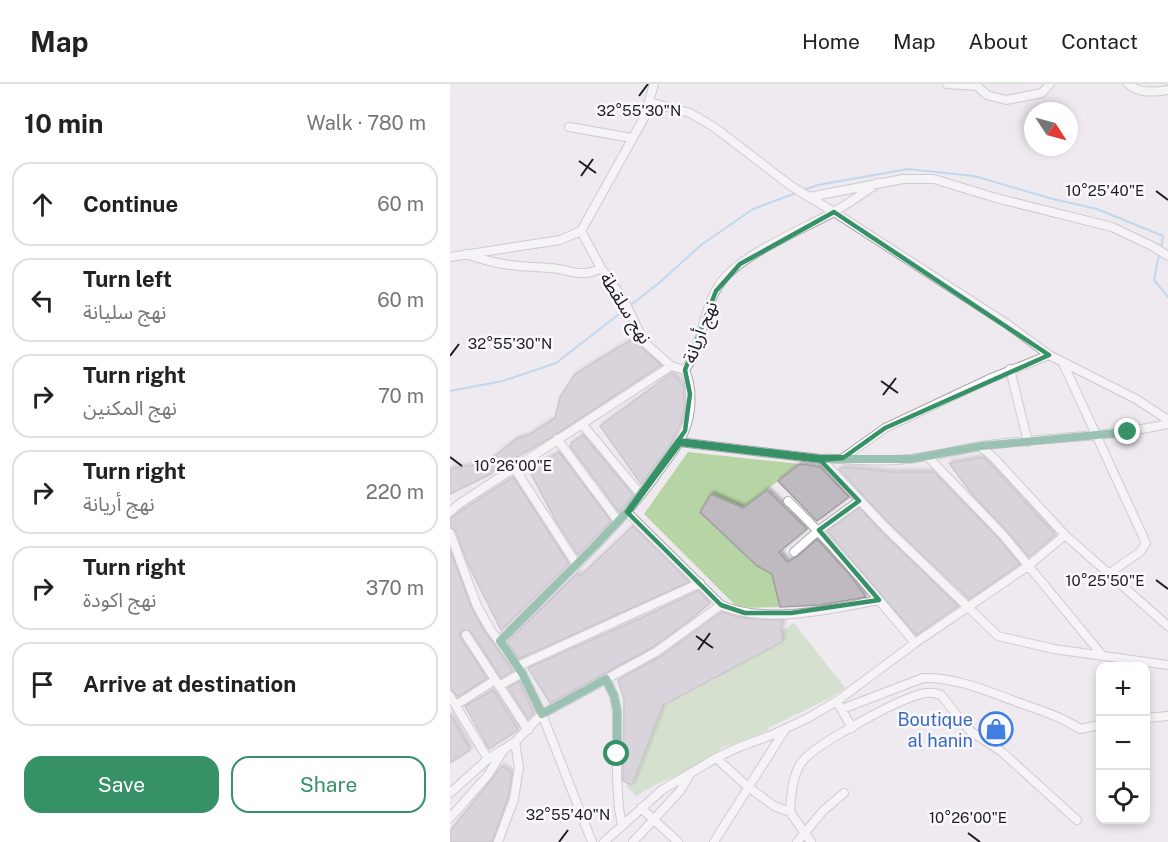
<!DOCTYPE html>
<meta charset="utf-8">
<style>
:root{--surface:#fff;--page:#f2f2f2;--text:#222;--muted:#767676;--line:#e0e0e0;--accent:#369167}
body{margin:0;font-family:"Public Sans","Noto Sans Arabic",sans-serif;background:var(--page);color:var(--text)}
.controls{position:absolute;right:18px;bottom:18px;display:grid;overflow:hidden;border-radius:12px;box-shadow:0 3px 9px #0003}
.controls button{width:54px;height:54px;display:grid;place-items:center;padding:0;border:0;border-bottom:2px solid var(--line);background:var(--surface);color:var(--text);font:30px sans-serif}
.compass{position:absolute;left:574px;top:18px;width:54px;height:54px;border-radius:50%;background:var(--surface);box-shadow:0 3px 9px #0003;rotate:126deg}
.stop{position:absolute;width:18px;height:18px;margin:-14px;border:4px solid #369167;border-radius:50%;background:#fff}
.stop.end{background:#369167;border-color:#fff;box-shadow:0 2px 6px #0008}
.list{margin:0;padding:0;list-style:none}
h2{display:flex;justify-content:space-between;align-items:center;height:78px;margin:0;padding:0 24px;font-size:26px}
h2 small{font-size:20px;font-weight:400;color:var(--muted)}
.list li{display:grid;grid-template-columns:39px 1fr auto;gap:18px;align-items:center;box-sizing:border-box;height:84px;margin:0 12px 12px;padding:0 12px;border:2px solid var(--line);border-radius:18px}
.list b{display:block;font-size:22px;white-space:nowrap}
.list p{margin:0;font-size:20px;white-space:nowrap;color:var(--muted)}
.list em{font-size:20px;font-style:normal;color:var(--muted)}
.actions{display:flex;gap:12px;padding:18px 24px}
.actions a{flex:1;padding:14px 0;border:2px solid var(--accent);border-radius:18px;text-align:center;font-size:21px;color:var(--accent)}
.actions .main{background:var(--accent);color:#fff}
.icon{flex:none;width:33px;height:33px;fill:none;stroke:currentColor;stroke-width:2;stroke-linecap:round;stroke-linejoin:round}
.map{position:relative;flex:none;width:718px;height:758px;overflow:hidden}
header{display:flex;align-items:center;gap:36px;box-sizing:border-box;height:84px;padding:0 30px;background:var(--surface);border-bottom:2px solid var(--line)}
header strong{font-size:28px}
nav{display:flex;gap:33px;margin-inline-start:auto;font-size:21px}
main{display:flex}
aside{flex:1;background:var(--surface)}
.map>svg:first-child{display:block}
</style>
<header>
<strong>Map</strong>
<nav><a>Home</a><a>Map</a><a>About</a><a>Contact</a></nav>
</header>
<main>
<aside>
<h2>10 min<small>Walk · 780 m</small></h2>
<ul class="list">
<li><svg class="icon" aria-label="ahead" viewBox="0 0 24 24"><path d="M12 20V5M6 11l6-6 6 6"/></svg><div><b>Continue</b></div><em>60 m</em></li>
<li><svg class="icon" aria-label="left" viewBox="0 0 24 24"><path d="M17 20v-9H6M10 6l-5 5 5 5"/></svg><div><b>Turn left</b><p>نهج سليانة</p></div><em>60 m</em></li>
<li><svg class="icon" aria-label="right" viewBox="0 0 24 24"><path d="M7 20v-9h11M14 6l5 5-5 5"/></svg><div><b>Turn right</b><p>نهج المكنين</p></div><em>70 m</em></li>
<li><svg class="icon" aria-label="right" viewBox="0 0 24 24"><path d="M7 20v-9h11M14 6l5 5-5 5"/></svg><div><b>Turn right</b><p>نهج أريانة</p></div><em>220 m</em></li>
<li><svg class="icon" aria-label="right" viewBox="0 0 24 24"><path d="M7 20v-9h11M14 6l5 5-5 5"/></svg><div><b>Turn right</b><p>نهج اكودة</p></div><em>370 m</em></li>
<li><svg class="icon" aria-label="arrive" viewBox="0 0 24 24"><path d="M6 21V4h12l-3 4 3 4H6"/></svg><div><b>Arrive at destination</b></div></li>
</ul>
<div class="actions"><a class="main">Save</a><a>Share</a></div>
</aside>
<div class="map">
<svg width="718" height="758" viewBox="0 0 718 758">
<defs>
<filter id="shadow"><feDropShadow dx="2.5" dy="-2.5" stdDeviation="1.5" flood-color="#0004"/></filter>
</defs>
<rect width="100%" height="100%" fill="#eeeaf0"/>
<!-- green -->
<path fill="#b7d5a4" d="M238,368L350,380L293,424L261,410L250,428L307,482L322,490L330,523L288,524L194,430Z
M344,539L395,604L380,614L318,644L319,646L271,664L244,684L205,701L186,712L176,702L203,637L208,617L261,597Z"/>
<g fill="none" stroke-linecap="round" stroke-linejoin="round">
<!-- stream -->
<path stroke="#8bc2ec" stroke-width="2" d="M354,106L368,101L458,85L524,92L603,115L647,125L713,152L711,165
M709,170L704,196L718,213
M0,307L53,297L106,279L209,199L251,161L303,125L346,109"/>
</g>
<!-- building -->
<path fill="#bebac0" stroke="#a29ea4" stroke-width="1.5" filter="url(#shadow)" d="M184,254L190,262L211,281L102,353L42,387L43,389L0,410V385L36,379L66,355L77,352L105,334L110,313L125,290Z
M222,289L234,303V325L231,339L219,363L191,400L150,342Z
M133,351L183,411L169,428L120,362L122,361L121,359Z
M109,368L161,437L128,471L106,437L79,386Z
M534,373L605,451L579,473L557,447L521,409L499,379Z
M350,380L370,383L399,413L367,437L328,397Z
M393,383L441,388H484L549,455L570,480L519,515L440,440L389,385Z
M63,393L119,480L51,546L16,476L6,447L0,443V434Z
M317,406L357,445L329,468L337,478L348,472L367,455L400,491L416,513L370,521L330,523L322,490L307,482L250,428L261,410L293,424Z
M409,424L432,448L508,522L466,551L377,447Z
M183,442L239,498L69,575L57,558L128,489L130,492Z
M0,466L22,525L35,548L63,587L51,594L21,548L13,546L10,549L11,554L37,594L8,613L0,604Z
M248,507L260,519L240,536L203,563L100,619L78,584L191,534Z
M272,528L290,534L333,536L331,544L332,558L213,621L182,701L173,697L174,615L168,596L210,573Z
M69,597L84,629L78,635L58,604Z
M43,606L68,646L39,665L15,622Z
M0,630L20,666L0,679Z
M52,682L62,689L58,713L42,758H0V747Z"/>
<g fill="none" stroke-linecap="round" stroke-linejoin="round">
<defs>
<path id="minor" d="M497,0L527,2L537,11L556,16L592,9L600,0
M678,0C690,10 704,8 718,6
M199,18L240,29L264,43L341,102L384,128L557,240L599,271L686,315L718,336
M119,43L182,54
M359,113L453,95H484L546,114L662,143L704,163L718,172
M131,147L151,184L174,216L194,258L221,282L235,286
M16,170C50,182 66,182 100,184C120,185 131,195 151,184
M0,173L110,156L131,147L194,34L204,0
M613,279L696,459L690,468L658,490
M560,285L578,358
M133,341L191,411
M107,355L168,437
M229,358L371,375C396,374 420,378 445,376C474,375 502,367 531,362C593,353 656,354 718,340
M530,362L544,374L615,451L718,542
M478,373L553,451L652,571
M393,374L435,344L539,295L599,271
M371,375L436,444L548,552L604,565L718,581
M65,385L127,481
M338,417C384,461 424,510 465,559
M0,428L9,420L221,282
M177,428L271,521C315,541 383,525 429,516
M0,449L27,522L40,545L72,589L92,630L142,758
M344,468L369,446L409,417
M16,551L78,646
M49,557C103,504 159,454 204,394C214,379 227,365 234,348C242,330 243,304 235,286C254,259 252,223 272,197C291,171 353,145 382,129C398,120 413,109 428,99
M68,582L250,499
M156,595L164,612L167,627V693L169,725L172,740
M49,602L72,589
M0,612L38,675
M6,621L45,596
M389,621L402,644
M392,625L473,594C505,593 537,607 567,618C589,626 610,632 630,645L650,641
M696,634L718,632
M266,674L297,702L324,722L340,728L361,758
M0,709L38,675L65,658L92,630L206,568L271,521
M191,724L228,758
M340,728C341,712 342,693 351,679C363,661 446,617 468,611C476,608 483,608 491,611L519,646L552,668L627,736
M0,734L38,691L53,667
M48,758L64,715L69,683L65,658
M154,758L212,706L266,674L289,663L322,651L358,634L387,617L465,559L578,482L615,451
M183,758L230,707L239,692
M264,758L334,647
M347,758L374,726L394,709"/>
</defs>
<!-- minor casing -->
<use href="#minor" stroke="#a8a5ab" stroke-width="10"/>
<!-- minor -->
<use href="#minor" stroke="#fff" stroke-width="8"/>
</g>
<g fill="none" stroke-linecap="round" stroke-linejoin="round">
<!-- route -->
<path stroke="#369167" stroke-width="8" d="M167,670V627L164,612L156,595L92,630L72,589L50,557L147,460L177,428L229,358L371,375H461L531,362L678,348"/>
</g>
<!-- marked area -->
<path d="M0 0H718V758H0ZM384,128L599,271L435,344L393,374L370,376L409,417L369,446L429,516L341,529H295L271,521L177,428L235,347L240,310L235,286L266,207L290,180Z" fill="#eeeaf0" fill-opacity=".55" fill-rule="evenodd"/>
<path fill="none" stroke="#369167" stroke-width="4.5" stroke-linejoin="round" d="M384,128L599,271L435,344L393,374L370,376L409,417L369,446L429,516L341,529H295L271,521L177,428L235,347L240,310L235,286L266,207L290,180Z"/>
<!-- ticks -->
<path fill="none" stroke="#1e1c1f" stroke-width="2" d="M189,12L198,0M129,77L146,89M131,92L143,75M706,107L718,116M0,272L9,260M431,297L448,309M433,311L446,294M0,373L12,382M706,496L718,505M246,552L263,564M248,566L260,549M518,749L530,758M109,758L118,746"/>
<!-- icons -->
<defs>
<symbol id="shop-ring" viewBox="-11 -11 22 22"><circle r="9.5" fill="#fbf7fe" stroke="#3f7fe0" stroke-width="1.5"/><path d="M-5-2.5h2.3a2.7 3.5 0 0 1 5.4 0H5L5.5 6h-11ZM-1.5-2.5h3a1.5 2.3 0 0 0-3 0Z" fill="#3f7fe0"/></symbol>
</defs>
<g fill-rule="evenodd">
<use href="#shop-ring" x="527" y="626" width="38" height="38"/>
</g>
<g text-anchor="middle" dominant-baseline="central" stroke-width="5" stroke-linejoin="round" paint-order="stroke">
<!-- street labels -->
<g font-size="18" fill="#1e1c1f" stroke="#fbf7fe">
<text transform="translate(176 224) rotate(58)">نهج سلقطة</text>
<text transform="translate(250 248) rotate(-69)">نهج أريانة</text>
</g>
<!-- shop labels -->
<g font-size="18" fill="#366cbe" stroke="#fbf7fe" text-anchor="end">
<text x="523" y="635">Boutique<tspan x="523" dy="21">al hanin</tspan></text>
</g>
</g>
<g font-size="15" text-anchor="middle" fill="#1e1c1f" stroke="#fbf7fe" stroke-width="5" stroke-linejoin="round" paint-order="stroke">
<text x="189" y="32">32°55'30"N</text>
<text x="655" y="112">10°25'40"E</text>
<text x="60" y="265">32°55'30"N</text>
<text x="63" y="387">10°26'00"E</text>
<text x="655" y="502">10°25'50"E</text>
<text x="118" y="736">32°55'40"N</text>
<text x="518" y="739">10°26'00"E</text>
</g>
</svg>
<div class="controls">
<button>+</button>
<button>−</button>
<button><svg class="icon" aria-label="locate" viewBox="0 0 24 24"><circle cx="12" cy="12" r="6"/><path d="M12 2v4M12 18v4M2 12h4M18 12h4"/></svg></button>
</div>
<svg class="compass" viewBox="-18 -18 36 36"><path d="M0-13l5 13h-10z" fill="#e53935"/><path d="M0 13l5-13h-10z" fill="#767676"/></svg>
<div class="stop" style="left:167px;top:670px"></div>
<div class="stop end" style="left:678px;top:348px"></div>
</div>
</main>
